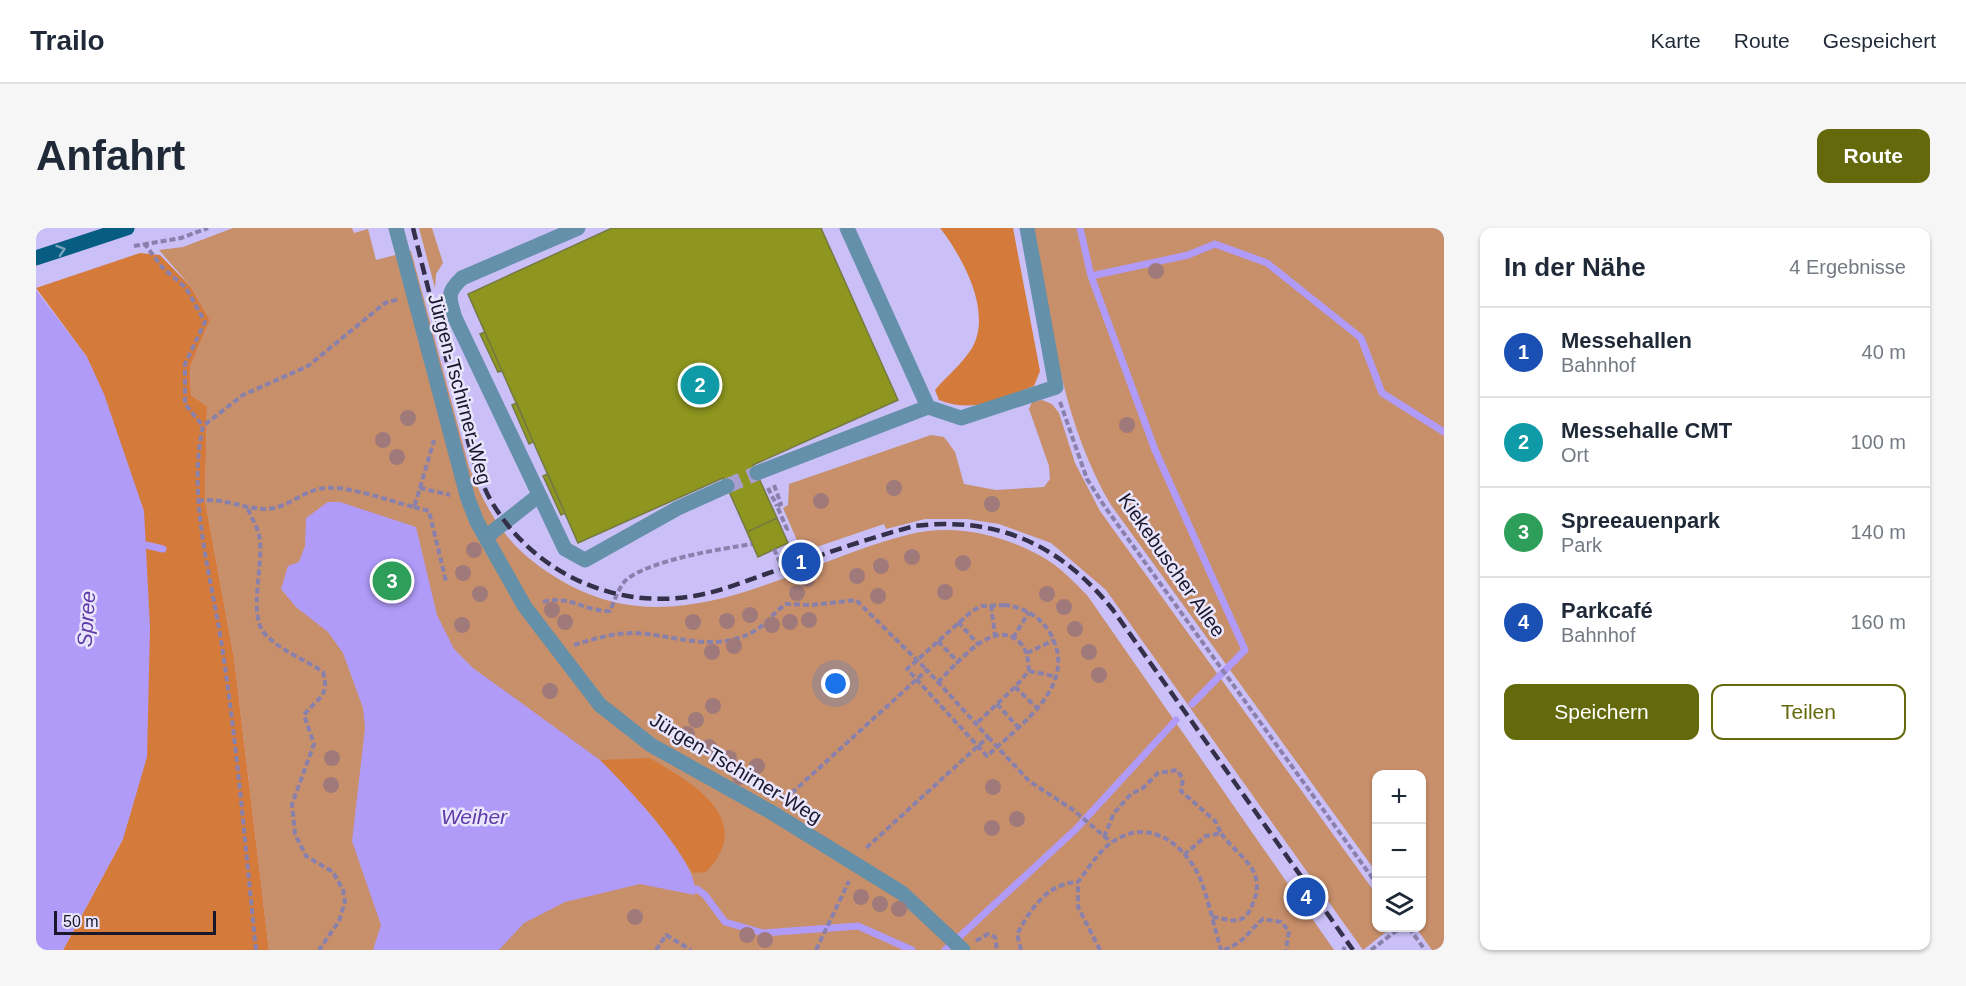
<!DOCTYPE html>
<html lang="de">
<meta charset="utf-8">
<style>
:root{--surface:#fff;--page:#f6f6f7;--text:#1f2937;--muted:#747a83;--line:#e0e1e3;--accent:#646a0b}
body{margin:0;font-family:Arial,sans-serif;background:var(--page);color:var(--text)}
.controls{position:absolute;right:18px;bottom:18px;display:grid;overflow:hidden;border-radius:12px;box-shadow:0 2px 4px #0004}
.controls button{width:54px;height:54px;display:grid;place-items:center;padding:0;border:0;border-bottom:2px solid var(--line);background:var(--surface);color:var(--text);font:30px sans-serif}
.scale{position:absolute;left:18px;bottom:15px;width:162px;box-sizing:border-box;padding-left:6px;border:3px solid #1b172b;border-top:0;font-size:16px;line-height:21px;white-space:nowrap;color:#1b172b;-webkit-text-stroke:4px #e9e5fc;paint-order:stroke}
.you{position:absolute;left:800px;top:456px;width:21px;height:21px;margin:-15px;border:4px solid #fff;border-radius:50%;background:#1a73e8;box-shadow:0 0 0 9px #1a73e833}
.badge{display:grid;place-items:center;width:39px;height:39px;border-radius:50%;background:var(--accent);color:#fff;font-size:20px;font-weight:700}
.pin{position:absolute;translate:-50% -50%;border:3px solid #fff;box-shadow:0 2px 6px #0006}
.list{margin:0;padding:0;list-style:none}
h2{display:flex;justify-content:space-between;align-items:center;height:78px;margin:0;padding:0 24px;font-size:26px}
h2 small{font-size:20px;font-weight:400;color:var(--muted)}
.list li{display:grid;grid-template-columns:39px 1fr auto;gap:18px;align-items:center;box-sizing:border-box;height:90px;padding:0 24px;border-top:2px solid var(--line)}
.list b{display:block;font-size:22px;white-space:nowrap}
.list p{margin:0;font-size:20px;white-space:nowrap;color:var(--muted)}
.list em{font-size:20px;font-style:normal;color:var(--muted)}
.actions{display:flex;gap:12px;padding:18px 24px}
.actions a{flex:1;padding:14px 0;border:2px solid var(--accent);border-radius:12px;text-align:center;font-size:21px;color:var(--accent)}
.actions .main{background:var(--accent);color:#fff}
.icon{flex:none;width:33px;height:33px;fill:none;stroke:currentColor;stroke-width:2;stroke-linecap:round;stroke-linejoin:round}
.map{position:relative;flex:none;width:1408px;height:722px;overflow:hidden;border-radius:12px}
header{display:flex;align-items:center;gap:36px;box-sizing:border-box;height:84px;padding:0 30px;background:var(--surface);border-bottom:2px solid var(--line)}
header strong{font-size:28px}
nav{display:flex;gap:33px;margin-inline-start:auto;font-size:21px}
.intro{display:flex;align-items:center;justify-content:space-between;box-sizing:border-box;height:144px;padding:0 36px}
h1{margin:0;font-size:42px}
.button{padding:15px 27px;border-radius:12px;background:var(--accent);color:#fff;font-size:21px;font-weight:700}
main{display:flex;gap:36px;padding:0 36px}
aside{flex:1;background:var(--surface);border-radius:12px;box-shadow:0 2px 4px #0004}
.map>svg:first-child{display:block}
</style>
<header>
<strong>Trailo</strong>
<nav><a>Karte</a><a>Route</a><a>Gespeichert</a></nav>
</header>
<div class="intro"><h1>Anfahrt</h1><a class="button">Route</a></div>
<main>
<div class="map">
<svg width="1408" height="722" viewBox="0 0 1408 722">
<rect width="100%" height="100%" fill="#cabff7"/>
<!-- green -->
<path fill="#c88f6b" d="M197,0H316L318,5L332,1L340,32L375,23L433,239C456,296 478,327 533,357C650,419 762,333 875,306C920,295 972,308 1010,331C1026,341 1038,354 1051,367L1298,722H233L198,430L169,272L171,178L155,167L154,139L174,92L155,59L123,22L147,19Z
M383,0H396L407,35L400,46L399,60Z
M998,0H1408V722H1396L1380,700H1386V546H1340V644L1075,277C1025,192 1015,95 998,0Z
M1006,172L1016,176L1023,185L1039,235L1064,283L1340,666V700H1355L1327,722L1070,362L1015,315L963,296L931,291H889L850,301L848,296L766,324L747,280L752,277L753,256L895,207L908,209L919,224L928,256L960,262L1008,259L1014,251L1013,238L993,181L996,174Z"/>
<!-- forest -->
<path fill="#d47b3b" d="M904,0H977L1004,143L998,158C965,170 938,186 903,172L899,162C910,149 927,135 936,120C957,84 926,28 904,0Z
M104,25L124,27L155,59L174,92L154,139L155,167L171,178L169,272L198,430L233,722H27L87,611L51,129L0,60Z
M614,530C656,555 721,591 670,644L657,645L617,589L564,532Z"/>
<!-- water -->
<path fill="#b19bf9" d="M0,62L51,129L68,166L108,283L114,399L111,529L87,611L27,722H0Z
M292,274H304L380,299L401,387L418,421L437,440L564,532C587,555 666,636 659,667L604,656L529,674L488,695L463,722H337L345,697L316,613L329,500L327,480L307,425L292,404L260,379L245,361L252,338L263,334L269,318L270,290Z"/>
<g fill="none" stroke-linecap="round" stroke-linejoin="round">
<!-- stream -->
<path stroke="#b19bf9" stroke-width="7" d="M1044,0L1055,48
M110,317L127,321
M1156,476L1209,422L1119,222L1055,48L1152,27L1179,16L1231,35L1325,110L1346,165L1408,204
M661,661L669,667L689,694L727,705L822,698L876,722
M909,722L1040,601L1140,492"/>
</g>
<!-- building -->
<path fill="#8e961f" stroke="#747a42" stroke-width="1.5" d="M576,0H785L862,172L717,237L741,290L711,304L687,250L542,315L432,66Z
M449,104L466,143L462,144L444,106Z
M481,175L497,214L493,216L476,177Z
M512,246L529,285L525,287L507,248Z
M741,290L752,315L722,329L711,304Z"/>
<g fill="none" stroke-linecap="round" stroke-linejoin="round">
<!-- minor-tunnel -->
<path stroke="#a79dce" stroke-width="15" stroke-dasharray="15 8" stroke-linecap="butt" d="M691,258L721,245"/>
<!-- path -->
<path stroke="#8981ab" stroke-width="4" stroke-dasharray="6 3" stroke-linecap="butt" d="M108,15L126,39L150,60L169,94L149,136V176L167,198
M98,18L145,10L172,0
M1024,174L1051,251L1069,279L1340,655
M738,257L745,276L741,278L751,301L747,303
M384,260L398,212
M732,260L741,278
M162,273C187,269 207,281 231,281C251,280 264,265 283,261C307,255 353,273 378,279L384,260L414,267
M378,279L393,283L410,353
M212,281C215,289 221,298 223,307C229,335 211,387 229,406C245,423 268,431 287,444C294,469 282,469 268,487L278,516L256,576L259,606L270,628L297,644L307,662L309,674L303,693L283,722
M738,321L745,337
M507,374C532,366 550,384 574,383C578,374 582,361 589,353C612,332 685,321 716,316
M955,377L959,407
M968,377C987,379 1004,388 1014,405C1044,457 985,496 951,528L871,441L936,383L946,378Z
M922,394L943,417
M977,410L993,384
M902,413L923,435
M538,417C557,411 577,405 597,405C637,406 675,425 715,405C729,398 737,385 750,376L775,377L820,372L891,442
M991,425L1018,412
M993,443L1022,449
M902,454C919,438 952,395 978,410C991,418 992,429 993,443L979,459L940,496
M979,459L1001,480
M961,476L982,499
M952,509L993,553L1036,581L1075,614
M749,571L891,442L952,509L829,621
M1068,609L1078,585L1095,566L1107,560L1122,545L1141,542L1147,551L1145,563L1179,593L1185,605
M1148,627L1170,608L1185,605C1200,628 1232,640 1217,675C1214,682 1211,691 1202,692C1196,694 1183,689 1175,689
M1373,700L1389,722
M940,713L952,706L959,709L961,722
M220,722C210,625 202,528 188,432C178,356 150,274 167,198L207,167L272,138L349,75L363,71
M620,722L630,707L655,722
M780,722L813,653
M985,722L981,706C995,681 1011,655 1042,654
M1064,722L1042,679V654C1052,641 1062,624 1075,615C1111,588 1148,615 1164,650C1173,673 1178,699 1185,722
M1188,722C1212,712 1210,705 1227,691L1245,694L1253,703L1250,722
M1307,722L1309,719
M1335,722L1364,700"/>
<!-- minor -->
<path stroke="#6490a9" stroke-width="15" d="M360,0L432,271L441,294L489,379L564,477L615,517L735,584L866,665L927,722
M542,0L426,50C410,65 413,70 419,90L529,321L549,332L642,280L691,258
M892,179L925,190L1020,159L991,0
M721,245L892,179L811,0
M450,309L502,268"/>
<!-- major -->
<path stroke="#065d81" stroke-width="15" d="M0,30L91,0"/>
<!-- rail -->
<path stroke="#35304a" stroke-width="4.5" stroke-dasharray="12 6" stroke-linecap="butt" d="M377,0C391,56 405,112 420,167C429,202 437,239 454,271C495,343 576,382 658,368C682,364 705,355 727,347C778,330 828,311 879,298C962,288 1025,317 1077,382L1317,722"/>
</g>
<!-- trees -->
<g fill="#a07a7a">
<circle cx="1120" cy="43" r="8"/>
<circle cx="372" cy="190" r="8"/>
<circle cx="1091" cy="197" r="8"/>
<circle cx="347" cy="212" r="8"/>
<circle cx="361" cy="229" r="8"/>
<circle cx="858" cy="260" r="8"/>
<circle cx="785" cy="273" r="8"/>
<circle cx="956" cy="276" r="8"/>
<circle cx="438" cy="322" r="8"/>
<circle cx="876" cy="329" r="8"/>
<circle cx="927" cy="335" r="8"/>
<circle cx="845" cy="338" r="8"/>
<circle cx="427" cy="345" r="8"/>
<circle cx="821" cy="348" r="8"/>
<circle cx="771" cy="351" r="8"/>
<circle cx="909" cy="364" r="8"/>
<circle cx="761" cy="365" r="8"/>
<circle cx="444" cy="366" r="8"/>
<circle cx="1011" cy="366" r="8"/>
<circle cx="842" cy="368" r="8"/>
<circle cx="1028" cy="379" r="8"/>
<circle cx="516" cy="382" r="8"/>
<circle cx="714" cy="387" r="8"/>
<circle cx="773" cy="392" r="8"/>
<circle cx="691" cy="393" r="8"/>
<circle cx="529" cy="394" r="8"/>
<circle cx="657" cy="394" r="8"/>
<circle cx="754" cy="394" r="8"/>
<circle cx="426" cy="397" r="8"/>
<circle cx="736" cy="397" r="8"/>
<circle cx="1039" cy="401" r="8"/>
<circle cx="698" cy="418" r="8"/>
<circle cx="676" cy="424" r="8"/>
<circle cx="1053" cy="424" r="8"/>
<circle cx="1063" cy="447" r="8"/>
<circle cx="514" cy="463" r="8"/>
<circle cx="677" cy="478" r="8"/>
<circle cx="660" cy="492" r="8"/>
<circle cx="651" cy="506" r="8"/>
<circle cx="673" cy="519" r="8"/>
<circle cx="296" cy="530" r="8"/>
<circle cx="693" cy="530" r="8"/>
<circle cx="721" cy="538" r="8"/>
<circle cx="704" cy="549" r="8"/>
<circle cx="295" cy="557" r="8"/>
<circle cx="957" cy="559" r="8"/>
<circle cx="981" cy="591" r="8"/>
<circle cx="956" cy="600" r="8"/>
<circle cx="825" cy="669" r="8"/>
<circle cx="844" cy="676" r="8"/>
<circle cx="863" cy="681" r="8"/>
<circle cx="599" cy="689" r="8"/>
<circle cx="711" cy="707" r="8"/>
<circle cx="729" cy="712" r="8"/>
</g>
<!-- one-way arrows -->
<defs><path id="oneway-chevron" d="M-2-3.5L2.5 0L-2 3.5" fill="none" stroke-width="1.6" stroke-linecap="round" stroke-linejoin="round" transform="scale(1.5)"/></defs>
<use stroke="#78a1be" href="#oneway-chevron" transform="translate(25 22) rotate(-18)"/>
<g text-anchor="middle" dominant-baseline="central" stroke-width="5" stroke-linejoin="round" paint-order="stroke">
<!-- street labels -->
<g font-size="20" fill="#1b172b" stroke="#e9e5fc">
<text transform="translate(424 161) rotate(75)">Jürgen-Tschirner-Weg</text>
<text transform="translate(1136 337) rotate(55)">Kiekebuscher Allee</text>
<text transform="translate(700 540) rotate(31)">Jürgen-Tschirner-Weg</text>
</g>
<!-- water labels -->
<g font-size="21" font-style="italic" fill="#5e3ba7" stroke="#e9e5fc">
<text transform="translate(50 391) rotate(-86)">Spree</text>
<text x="438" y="588">Weiher</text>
</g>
</g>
</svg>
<div class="controls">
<button>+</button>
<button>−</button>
<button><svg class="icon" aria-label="layers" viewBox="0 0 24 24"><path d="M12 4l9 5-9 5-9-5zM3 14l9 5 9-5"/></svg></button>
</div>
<div class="scale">50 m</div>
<div class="you"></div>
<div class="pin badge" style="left:765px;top:334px;background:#1a4fb4">1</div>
<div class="pin badge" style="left:664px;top:157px;background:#0f9aa8">2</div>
<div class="pin badge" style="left:356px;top:353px;background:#2e9e5b">3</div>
<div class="pin badge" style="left:1270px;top:669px;background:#1a4fb4">4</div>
</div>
<aside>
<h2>In der Nähe<small>4 Ergebnisse</small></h2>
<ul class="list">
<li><span class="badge" style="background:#1a4fb4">1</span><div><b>Messehallen</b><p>Bahnhof</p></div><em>40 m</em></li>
<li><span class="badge" style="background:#0f9aa8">2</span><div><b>Messehalle CMT</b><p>Ort</p></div><em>100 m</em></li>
<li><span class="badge" style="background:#2e9e5b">3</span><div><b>Spreeauenpark</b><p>Park</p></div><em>140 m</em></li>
<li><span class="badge" style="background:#1a4fb4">4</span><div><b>Parkcafé</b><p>Bahnhof</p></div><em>160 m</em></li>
</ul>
<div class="actions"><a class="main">Speichern</a><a>Teilen</a></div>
</aside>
</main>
